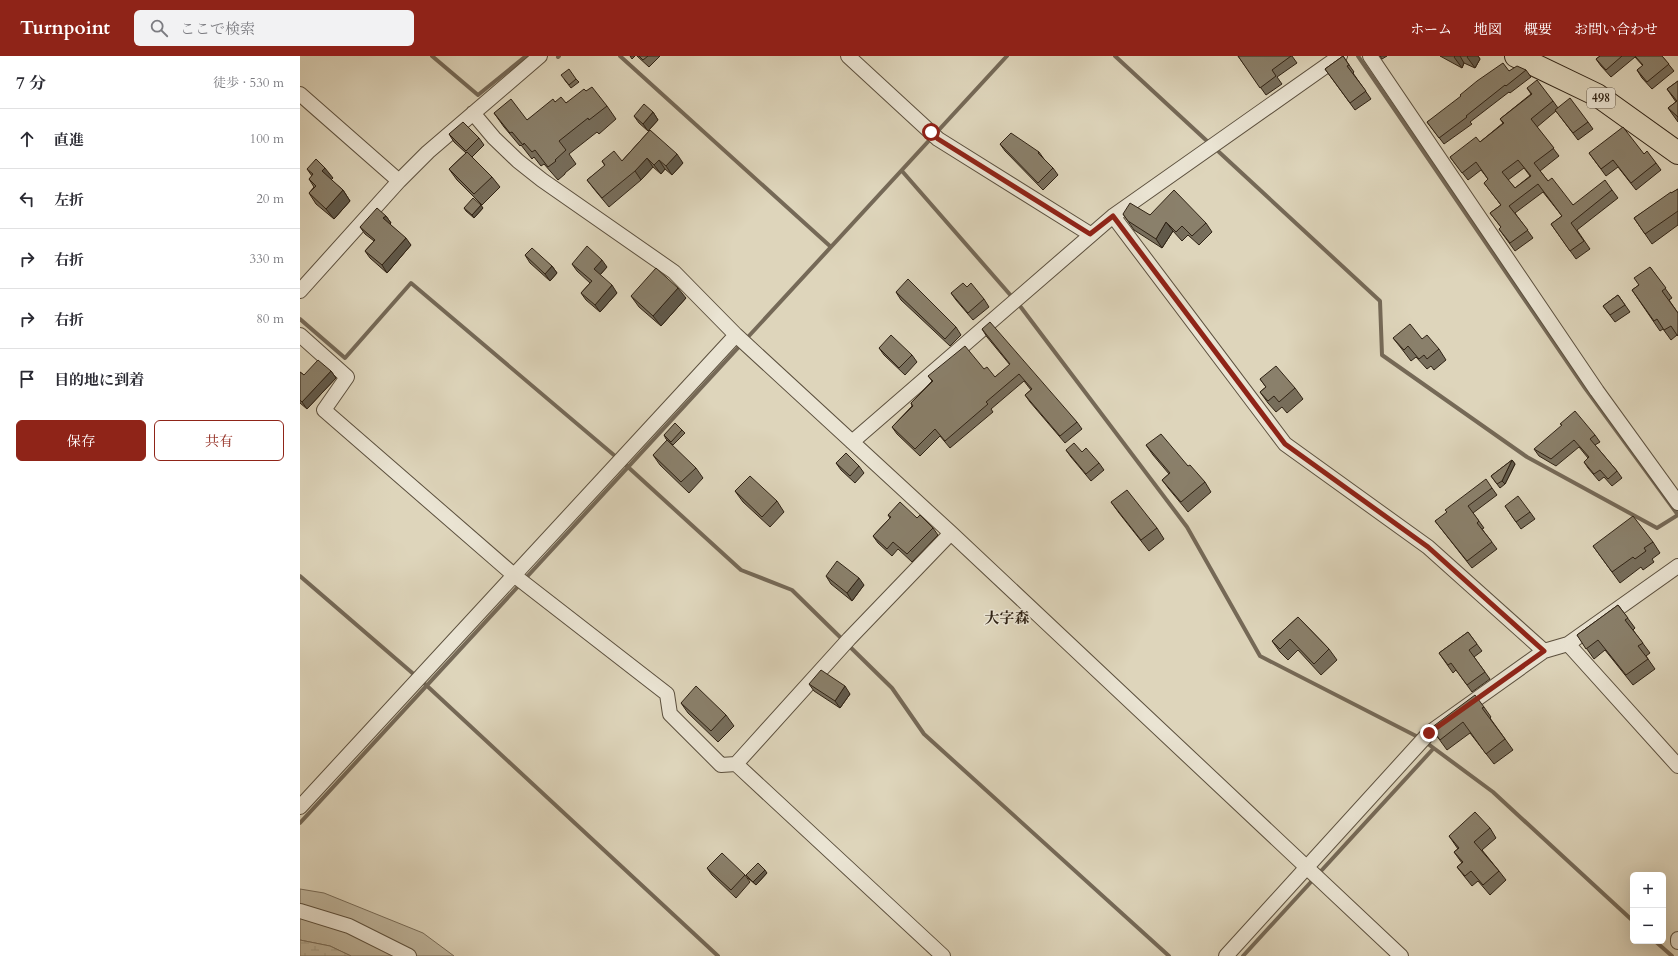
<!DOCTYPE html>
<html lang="ja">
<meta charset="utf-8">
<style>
:root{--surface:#fff;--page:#f2f2f3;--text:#2b2b33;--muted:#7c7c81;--line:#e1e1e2;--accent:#8f2418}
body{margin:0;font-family:Cardo,"Noto Serif JP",serif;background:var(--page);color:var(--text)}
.controls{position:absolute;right:12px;bottom:12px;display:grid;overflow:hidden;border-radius:6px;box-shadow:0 4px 16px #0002}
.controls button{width:36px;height:36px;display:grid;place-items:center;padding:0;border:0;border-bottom:1px solid var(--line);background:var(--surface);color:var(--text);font:20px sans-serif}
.stop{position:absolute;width:12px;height:12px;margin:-9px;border:3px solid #8f2418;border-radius:50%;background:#fff}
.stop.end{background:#8f2418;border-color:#fff;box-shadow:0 1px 4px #0008}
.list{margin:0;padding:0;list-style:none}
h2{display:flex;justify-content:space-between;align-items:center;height:52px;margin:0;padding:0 16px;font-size:17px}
h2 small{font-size:13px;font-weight:400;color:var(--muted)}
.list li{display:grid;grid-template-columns:26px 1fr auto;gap:12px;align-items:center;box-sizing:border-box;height:60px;padding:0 16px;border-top:1px solid var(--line)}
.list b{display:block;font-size:15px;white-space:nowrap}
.list em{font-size:13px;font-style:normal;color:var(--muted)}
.actions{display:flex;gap:8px;padding:12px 16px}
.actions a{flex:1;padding:9px 0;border:1px solid var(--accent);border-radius:6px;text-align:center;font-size:14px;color:var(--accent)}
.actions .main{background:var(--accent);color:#fff}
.icon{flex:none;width:22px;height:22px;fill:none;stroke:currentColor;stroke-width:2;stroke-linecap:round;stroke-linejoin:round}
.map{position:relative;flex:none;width:1378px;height:900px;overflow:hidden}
header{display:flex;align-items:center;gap:24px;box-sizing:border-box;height:56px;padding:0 20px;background:var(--accent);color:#fff}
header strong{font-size:19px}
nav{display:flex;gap:22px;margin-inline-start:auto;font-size:14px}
.search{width:280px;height:36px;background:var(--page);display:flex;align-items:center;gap:10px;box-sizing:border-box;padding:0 14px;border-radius:6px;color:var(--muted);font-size:15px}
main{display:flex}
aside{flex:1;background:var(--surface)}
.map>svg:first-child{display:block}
</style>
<header>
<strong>Turnpoint</strong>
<div class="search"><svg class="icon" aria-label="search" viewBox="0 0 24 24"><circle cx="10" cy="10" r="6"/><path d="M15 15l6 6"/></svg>ここで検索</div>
<nav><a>ホーム</a><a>地図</a><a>概要</a><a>お問い合わせ</a></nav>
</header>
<main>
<aside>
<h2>7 分<small>徒歩 · 530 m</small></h2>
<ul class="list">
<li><svg class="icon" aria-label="ahead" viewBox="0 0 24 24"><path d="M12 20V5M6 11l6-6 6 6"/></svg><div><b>直進</b></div><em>100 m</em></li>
<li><svg class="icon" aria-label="left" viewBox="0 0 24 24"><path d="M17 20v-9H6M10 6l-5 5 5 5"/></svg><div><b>左折</b></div><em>20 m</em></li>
<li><svg class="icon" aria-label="right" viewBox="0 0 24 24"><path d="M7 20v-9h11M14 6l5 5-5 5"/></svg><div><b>右折</b></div><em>330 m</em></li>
<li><svg class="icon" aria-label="right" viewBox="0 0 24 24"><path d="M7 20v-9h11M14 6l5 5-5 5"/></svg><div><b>右折</b></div><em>80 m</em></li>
<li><svg class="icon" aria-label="arrive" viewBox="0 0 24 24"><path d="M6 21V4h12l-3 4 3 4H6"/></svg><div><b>目的地に到着</b></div></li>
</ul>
<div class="actions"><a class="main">保存</a><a>共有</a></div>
</aside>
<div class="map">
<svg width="1378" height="900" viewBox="0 0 1378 900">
<defs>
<pattern id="wetland-marsh" width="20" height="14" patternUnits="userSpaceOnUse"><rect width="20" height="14" fill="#c0b79f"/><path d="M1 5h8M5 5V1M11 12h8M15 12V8" fill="none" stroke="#a59d88"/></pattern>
</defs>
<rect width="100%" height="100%" fill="#ded5bb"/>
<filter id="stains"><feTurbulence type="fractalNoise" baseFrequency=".005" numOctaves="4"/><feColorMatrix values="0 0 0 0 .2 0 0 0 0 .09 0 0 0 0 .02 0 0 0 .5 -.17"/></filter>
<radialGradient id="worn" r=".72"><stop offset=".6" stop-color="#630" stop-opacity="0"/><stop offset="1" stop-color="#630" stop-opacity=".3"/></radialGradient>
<!-- green -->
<path fill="#c0b79f" stroke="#786d5a" d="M0,833L24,837L123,877L154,900H51L30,890L0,884Z"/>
<!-- wetland -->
<path fill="url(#wetland-marsh)" stroke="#786d5a" d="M0,884L30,890L51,900H0Z"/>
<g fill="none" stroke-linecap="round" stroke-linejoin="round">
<!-- stream -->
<path stroke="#756957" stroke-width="4" d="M132,0L178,39L226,0
M320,0L531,191
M815,0L907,85
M1058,0L1285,332L1378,459
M258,1L259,0
M919,96L1080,245L1082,299L1227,401L1357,472L1378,459
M602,115L720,250L887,471L960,600L1120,682L1193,736L1333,865
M0,263L45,302L111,227L328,411L441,514L492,534L592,632L624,678L869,900
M0,520L117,621
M125,628L418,900
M0,767L707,0
M1355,885L1372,900
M943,900L1133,693"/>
<defs>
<path id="street" d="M548,0L638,83L790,178
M1070,0L1297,335L1378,447
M0,38L99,125
M173,57L194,82L218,105L242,124L374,216L436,279L651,477L1101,900
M813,160L985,388L1128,491L1244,595
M0,235L99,125L128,96L240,0
M0,279L47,321L24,354L215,520L367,638L370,658L421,709L436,708L549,583L651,477
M552,386L813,160L1040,0
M1268,588L1378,710
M436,708L643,900
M0,751L436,279
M0,855L49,870L109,900
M1378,883V886
M926,900L1129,677L1244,595L1268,588L1378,510"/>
<path id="highway" d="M1216,0L1297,39L1378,97"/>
</defs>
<!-- street casing -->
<use href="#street" stroke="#5c503e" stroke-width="16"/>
<!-- highway casing -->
<use href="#highway" stroke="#302315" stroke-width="24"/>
<!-- street -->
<use href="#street" stroke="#eae4d3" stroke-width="14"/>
<!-- highway -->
<use href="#highway" stroke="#ded5bb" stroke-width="22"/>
</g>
<!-- wall -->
<path fill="#776e5c" stroke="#302315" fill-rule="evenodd" d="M330,0H335L332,3Z
M337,0H360L349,11Z
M938,0H992L997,7L977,21L982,28L966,39Z
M1043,0L1054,16L1053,17L1071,43L1055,54L1025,13Z
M1080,0H1087L1082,3Z
M1140,0H1178L1180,3L1175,12L1164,7L1162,12Z
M1300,0H1362L1374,15L1352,33L1342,22L1337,14L1343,10L1335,1L1311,21L1301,10L1296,3Z
M1226,14L1231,21L1210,37L1209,36L1170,66L1172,68L1144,88L1127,66L1209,15Z
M264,23H276L279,26L271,32Z
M1378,25V66L1368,52L1376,46L1367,33Z
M1227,32L1253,45L1258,52L1288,66L1293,73L1278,84L1256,55L1237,71L1259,100L1240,115L1248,125L1273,149L1312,134L1318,142L1277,174L1290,193L1276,203L1251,168L1262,160L1243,136L1215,157L1233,182L1215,195L1199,173L1201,171L1190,157L1201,149L1184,127L1188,123L1181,114L1168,124L1150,101L1180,86L1203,67L1200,63L1231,38ZM1224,112L1230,120L1215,132L1208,124Z
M286,35L307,50L316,63L299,78L297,76L269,98L276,108L265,117V118L258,124L244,108L241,110L234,101L232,103L221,89L220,90L204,71L194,57L227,64L255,46L266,47Z
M353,56L358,64L348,75L339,67L334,60Z
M350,74L383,107L372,119L365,113L361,118L353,111L341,124L309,151L294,133L287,124L305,110L302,105H322Z
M149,78L179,82L184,89L172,101L192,121L200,131L182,149L157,124L149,113L166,97L154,86Z
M700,88L739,96L744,103L753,112L758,119L743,134L705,95Z
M1289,97L1344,98L1356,107L1361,114L1336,134L1318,111L1306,120Z
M7,113L33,122L31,124L43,134L50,145L34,163L16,148L9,137L14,131L9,123L12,120Z
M1378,133V169L1352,188L1334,162Z
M164,152H183L174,162L166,155Z
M823,158L850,159L906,167L912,176L899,189L888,179L882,185L873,175L862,192L834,174Z
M86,160L91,167L90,168L111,189L87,217L70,202L65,195L74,185L65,178L60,171Z
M225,199L252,210L257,217L250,225L230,207Z
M272,208L307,211L300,219L317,237L300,256L286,244L281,237L290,227L277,215Z
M1350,211L1372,242L1369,244L1378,257V280L1377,279L1371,284L1363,273L1360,275L1332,234L1339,229Z
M667,231L684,243L689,251L673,264L656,244L651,237Z
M596,236L656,271L661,279L650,290L601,244Z
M1318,239L1330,256L1315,266L1303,250Z
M331,240L386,242L361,270L339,251Z
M682,273L777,366L782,373L765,387L730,346L725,339L731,334L724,325L691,353L693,356L650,392L640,380L620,400L597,378L592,371L612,350L611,347L632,325L628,320L684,313L695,321L710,309L687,281Z
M1093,282L1122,283L1139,293L1146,304L1134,314L1131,310L1127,313L1116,301L1111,305L1101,292Z
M579,292L612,299L617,306L605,319L584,299Z
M31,315L36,322L7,353L0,347V316L4,319Z
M960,323L995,332L1003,343L987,357L982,351L976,356L968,347L960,336L966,331Z
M382,374L385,377L373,389L366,383L364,379Z
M1295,379L1300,386L1295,389L1317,415L1322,422L1312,430L1304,421L1299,425L1288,412L1284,406L1288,402L1279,391L1256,410L1239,400L1234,393Z
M846,389L888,410L905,426L911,436L888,456L869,433L862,424L869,418L853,399Z
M766,394L782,396L799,407L804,414L791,425L771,401Z
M353,399L396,412L403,422L389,437L360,409Z
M1212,404L1215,408L1205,428L1200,432L1191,420Z
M536,407L559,410L564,417L555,427L541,414Z
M1192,432L1197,439L1173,457L1184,472L1182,473L1197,493L1172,512L1135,465Z
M435,435L477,445L484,456L470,471L443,446Z
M811,446L857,472L864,483L849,495L819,457Z
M1205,450L1230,456L1235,463L1221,473Z
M588,459L617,462L633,472L638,479L612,506L598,493L592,500L578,487L573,480L590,462Z
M1353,486L1360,497L1352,503L1354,506L1343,514L1341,511L1320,527L1293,490Z
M526,520L564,529L552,545L531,528Z
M1318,549L1335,572L1333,574L1350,597L1346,600L1355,613L1333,629L1305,594L1294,603L1277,579Z
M998,561L1029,593L1037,604L1021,619L998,594L988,604L980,596L972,585Z
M1168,576L1182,595L1174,601L1190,623L1172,636L1156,614L1153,617L1139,597Z
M509,628L550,638L540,652L514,635Z
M381,647L426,659L434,670L418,686L388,657Z
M1184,651L1191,661L1190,662L1213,694L1194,708L1170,677L1147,694L1131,672Z
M1190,772L1196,782L1182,794L1199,815L1206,824L1190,839L1178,825L1172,830L1164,820L1157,811L1162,807L1154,796L1158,793L1149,780Z
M407,812L445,819L450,826L436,842L412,819Z
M467,817L456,829L449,823L446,819Z"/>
<!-- shaded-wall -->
<path fill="#615a4b" stroke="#302315" d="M1155,0H1160L1164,7L1162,12L1154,1Z
M1168,0H1178L1180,3L1175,12L1167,1Z
M353,56L358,64L348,75L343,68Z
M377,98L383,107L372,119L366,110Z
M347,102L353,111L341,124L335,115Z
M359,104L365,113L361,118L354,109Z
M25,112L33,122L29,126L22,115Z
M43,134L50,145L34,163L26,153Z
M181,149L183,152L174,162L172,159Z
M86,160L91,167L89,169L83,162Z
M866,166L873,175L862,192L856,183Z
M106,182L111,189L87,217L82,209Z
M302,204L307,211L299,220L294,213Z
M252,210L257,217L250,225L245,218Z
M312,229L317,237L300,256L295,249Z
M378,232L386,242L361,270L353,260Z
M31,315L36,322L7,353L2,346Z
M1212,404L1215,408L1205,428L1202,425Z
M559,522L564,529L552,545L547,537Z
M545,630L550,638L540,652L535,645Z
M465,814L467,817L456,829L453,826Z"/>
<!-- building -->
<path fill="#8a806b" stroke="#302315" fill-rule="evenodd" d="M339,0H348L343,4Z
M938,0H991L972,14L976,20L960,32Z
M1043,0L1049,9L1047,10L1066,35L1050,47L1025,13Z
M1300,0H1322L1306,14L1296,3Z
M1335,0H1362L1369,8L1347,26L1337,14L1343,9Z
M1203,7L1209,15L1217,10L1226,14L1206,30L1205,29L1166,60L1167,61L1139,82L1127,66L1161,40L1160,39L1177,25Z
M269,13L276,23L269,29L261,19Z
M1237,24L1253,45L1231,63L1254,92L1234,107L1248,125L1252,122L1273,149L1305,124L1312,134L1271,167L1284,185L1270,195L1251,168L1262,160L1238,128L1209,150L1228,174L1210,187L1199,173L1201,171L1190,157L1201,149L1184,127L1188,123L1176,106L1162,117L1150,101L1176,81L1180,86L1204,67L1200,63L1232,38L1227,32ZM1218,104L1231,120L1215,132L1202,116Z
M1378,25V61L1368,52L1377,45L1367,33Z
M292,31L307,50L289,64L288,62L259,85L266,94L255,104L256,105L248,111L235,94L232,96L224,87L223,89L212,76L210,77L194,57L211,43L227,64L253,43L255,46L261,41L266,47L284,33L286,35Z
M1270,42L1288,66L1273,77L1255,54Z
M344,48L353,56L343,68L334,60Z
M163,66L179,82L166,95L149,78Z
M1323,71L1344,98L1347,95L1356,107L1331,127L1313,104L1301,113L1289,97Z
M350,74L377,98L366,110L359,104L354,109L347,102L335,115L302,142L287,124L305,109L302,105L314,95L322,105Z
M711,77L739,96L738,97L753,112L738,127L700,88Z
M167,96L192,121L174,138L149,113Z
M16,103L25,112L22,115L43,134L26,153L9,137L16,130L9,123L13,118L7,113Z
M1378,133V155L1345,178L1334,162L1371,136V137Z
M874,134L906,167L892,180L882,170L876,176L866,166L856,183L828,165L823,158L830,147L850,159Z
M173,142L181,149L172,159L164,152Z
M77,152L86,160L83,162L106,182L82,209L65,195L75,184L60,171Z
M287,190L302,204L294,213L312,229L295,249L281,237L292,225L272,208Z
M232,192L252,210L245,218L225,199Z
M1350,211L1366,232L1362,235L1378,257V279H1377L1371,270L1364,274L1357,263L1354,265L1332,234L1339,229L1334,222Z
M356,212L378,232L353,260L331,240Z
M608,223L656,271L645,283L596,236Z
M663,227L667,231L671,227L684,243L668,257L651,237Z
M1318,239L1325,249L1310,259L1303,250Z
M690,266L777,366L760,380L725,339L732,333L719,318L686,346L688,348L645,385L635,373L615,393L592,371L613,350L611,347L633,325L628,320L665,290L684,313L687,311L695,321L710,308L682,273Z
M1110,268L1122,283L1127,279L1139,293L1127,303L1124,299L1119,303L1108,290L1104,294L1093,282Z
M591,279L612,299L599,312L579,292Z
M18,304L31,315L2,346L0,344V316L4,319Z
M976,310L995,332L979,346L974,340L968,345L960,336L966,331L960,323Z
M1275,355L1295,379L1290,383L1317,415L1308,423L1300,414L1294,418L1284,406L1289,401L1274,384L1251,403L1234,393L1262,369L1260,368Z
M375,367L382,374L371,386L364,379Z
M861,378L888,410L890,409L905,426L881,446L862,424L870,417L846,389Z
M367,384L396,412L381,426L353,399Z
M774,387L782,396L786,392L799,407L786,418L766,394Z
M546,397L559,410L550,420L536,407Z
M1212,404L1202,425L1197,428L1191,420Z
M450,420L477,445L462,461L435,435Z
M1186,423L1192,432L1168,450L1179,465L1177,467L1192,486L1167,505L1135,465L1147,456L1145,454Z
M827,434L857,472L841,484L811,446Z
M1218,440L1230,456L1216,466L1205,450Z
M600,446L617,462L620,459L633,472L607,498L593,486L587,493L573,480L591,461L588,459Z
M1333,460L1353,486L1344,492L1346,495L1335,503L1333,501L1312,516L1293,490Z
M537,505L559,522L547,537L526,520Z
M1318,549L1328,562L1325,564L1343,587L1338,590L1348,603L1326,619L1298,584L1286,593L1277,579Z
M998,561L1029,593L1014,608L990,583L980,593L972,585Z
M1168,576L1177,588L1169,594L1185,616L1167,629L1151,607L1148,609L1139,597Z
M521,614L545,630L535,645L509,628Z
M396,630L426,659L411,675L381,647Z
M1175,639L1184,651L1182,652L1205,683L1186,698L1163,666L1140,684L1131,672Z
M1175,756L1190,772L1174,786L1199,815L1183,829L1171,815L1165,820L1157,811L1163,806L1154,796L1159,792L1149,780Z
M422,797L445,819L431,834L407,812Z
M458,807L465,814L453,826L446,819Z"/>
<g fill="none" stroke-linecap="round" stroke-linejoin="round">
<!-- route -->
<path stroke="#8f2418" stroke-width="5" d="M631,76L638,83L790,178L813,160L985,388L1128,491L1244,595L1129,677"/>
</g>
<g text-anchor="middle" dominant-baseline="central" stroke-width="3" stroke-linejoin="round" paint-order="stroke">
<!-- shield labels -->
<rect fill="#eae4d3" stroke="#685d4e" stroke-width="1" x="1287" y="32" width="28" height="20" rx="3"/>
<g font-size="12" font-weight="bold" fill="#302315">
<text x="1301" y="42">498</text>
</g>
<!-- quarter labels -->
<g font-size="15" font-weight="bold" fill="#302315" stroke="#eae4d3">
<text x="707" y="562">大字森</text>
</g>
</g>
<rect width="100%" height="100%" filter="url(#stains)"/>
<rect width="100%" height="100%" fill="url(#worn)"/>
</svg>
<div class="controls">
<button>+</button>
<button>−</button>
</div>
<div class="stop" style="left:631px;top:76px"></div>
<div class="stop end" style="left:1129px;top:677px"></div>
</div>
</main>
